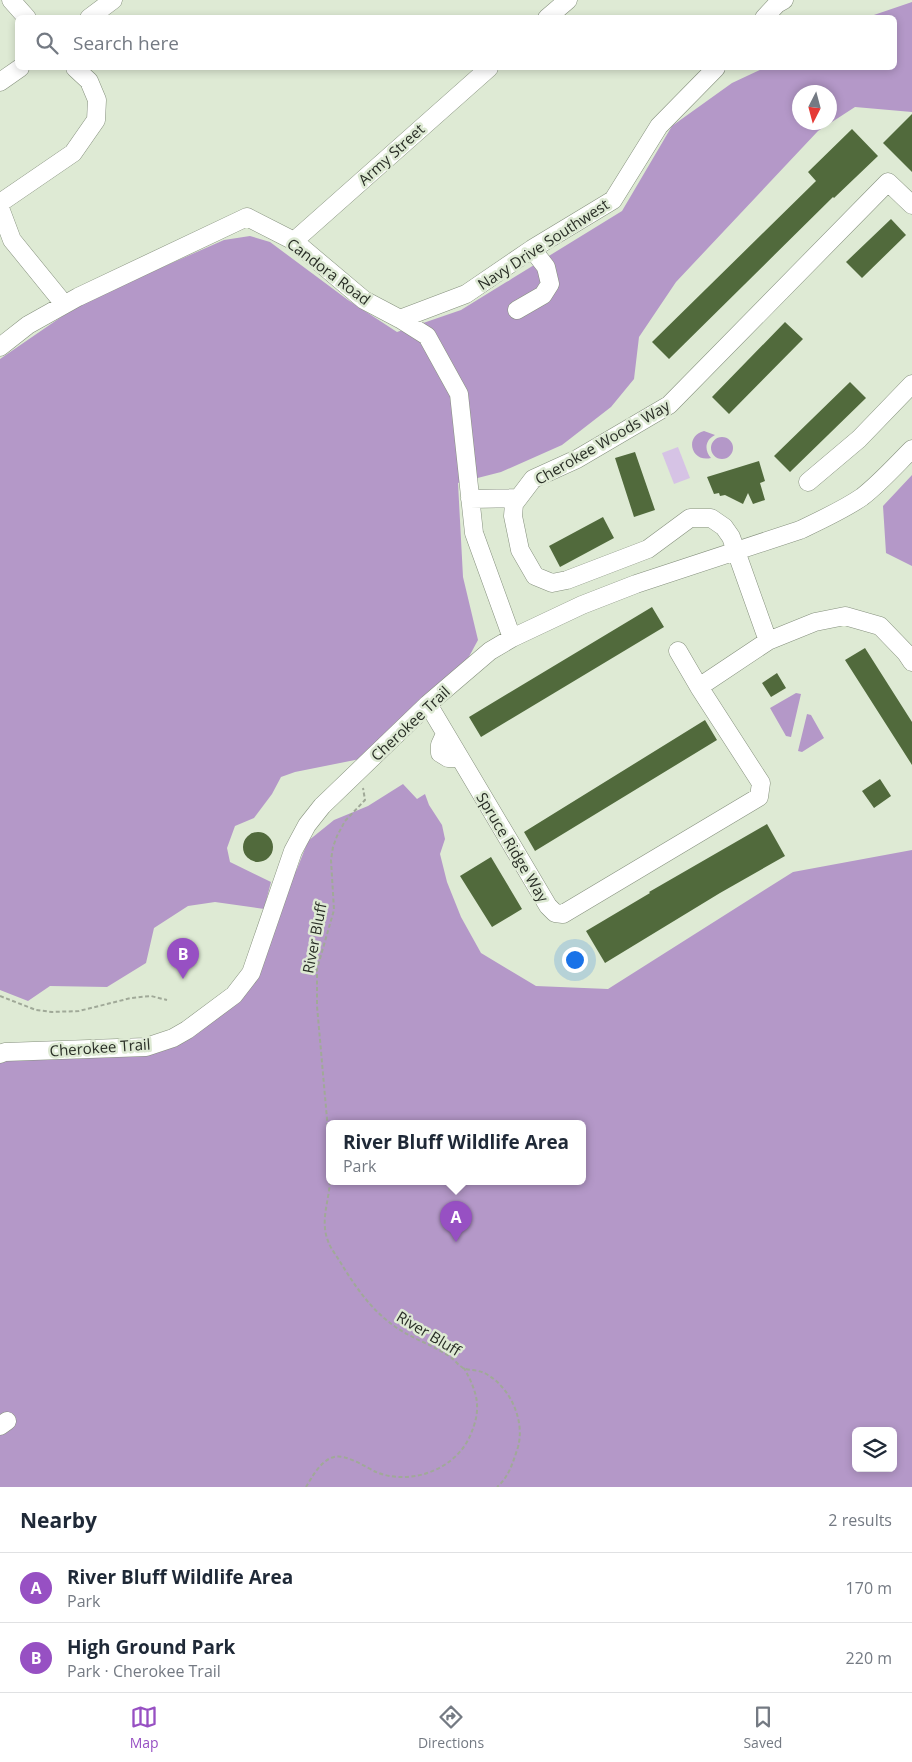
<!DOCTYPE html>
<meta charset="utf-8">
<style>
:root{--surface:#fff;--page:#f6f6f7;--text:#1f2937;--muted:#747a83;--line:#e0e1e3;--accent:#9750c3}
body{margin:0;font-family:"Open Sans",sans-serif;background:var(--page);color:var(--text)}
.controls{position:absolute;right:15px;bottom:15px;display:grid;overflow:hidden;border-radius:8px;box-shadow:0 2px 8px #0003}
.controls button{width:45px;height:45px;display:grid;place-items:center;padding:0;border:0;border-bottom:1px solid var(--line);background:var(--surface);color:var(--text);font:25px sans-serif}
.compass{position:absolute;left:792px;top:85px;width:45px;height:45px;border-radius:50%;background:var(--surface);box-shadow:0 2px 8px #0003;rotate:186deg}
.you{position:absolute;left:574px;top:959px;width:18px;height:18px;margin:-12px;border:4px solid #fff;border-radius:50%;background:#1a73e8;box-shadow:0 0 0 8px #1a73e833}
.badge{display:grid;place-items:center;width:32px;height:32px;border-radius:50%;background:var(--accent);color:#fff;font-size:16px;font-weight:700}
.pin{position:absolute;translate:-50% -41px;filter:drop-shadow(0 1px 2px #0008)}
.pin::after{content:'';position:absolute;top:26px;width:18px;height:15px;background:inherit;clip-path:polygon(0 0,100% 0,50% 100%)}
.popup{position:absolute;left:326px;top:1120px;width:260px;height:65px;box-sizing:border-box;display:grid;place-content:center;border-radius:8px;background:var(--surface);filter:drop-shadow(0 1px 4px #0005);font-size:16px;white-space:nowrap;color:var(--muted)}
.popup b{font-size:19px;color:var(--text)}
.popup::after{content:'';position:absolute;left:50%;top:100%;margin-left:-10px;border:10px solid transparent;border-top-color:var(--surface)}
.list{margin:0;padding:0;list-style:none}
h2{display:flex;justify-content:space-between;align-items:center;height:65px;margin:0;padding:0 20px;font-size:21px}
h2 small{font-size:16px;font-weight:400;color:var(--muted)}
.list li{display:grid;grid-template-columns:32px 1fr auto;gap:15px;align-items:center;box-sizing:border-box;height:70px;padding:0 20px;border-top:1px solid var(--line)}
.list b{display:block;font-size:19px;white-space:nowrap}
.list p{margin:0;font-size:16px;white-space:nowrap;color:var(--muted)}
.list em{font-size:16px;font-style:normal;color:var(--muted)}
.icon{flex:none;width:28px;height:28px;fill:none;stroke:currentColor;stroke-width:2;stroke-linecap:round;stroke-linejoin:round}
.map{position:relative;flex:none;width:912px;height:1487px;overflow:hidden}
.search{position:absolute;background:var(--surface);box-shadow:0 2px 8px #0003;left:15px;right:15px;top:15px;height:55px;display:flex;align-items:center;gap:12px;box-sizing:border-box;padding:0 18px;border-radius:8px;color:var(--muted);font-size:19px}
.sheet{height:205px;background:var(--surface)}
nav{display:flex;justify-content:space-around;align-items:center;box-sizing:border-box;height:70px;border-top:1px solid var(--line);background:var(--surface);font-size:14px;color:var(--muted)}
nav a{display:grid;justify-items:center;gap:2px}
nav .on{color:var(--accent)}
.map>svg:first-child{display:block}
</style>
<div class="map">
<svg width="912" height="1487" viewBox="0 0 912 1487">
<rect width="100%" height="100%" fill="#deead4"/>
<!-- green -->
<path fill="#d6c3e5" d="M678,447L690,478L674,484L662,453Z"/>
<!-- forest -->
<path fill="#b498c8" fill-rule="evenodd" d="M912,2V112L855,107L818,131L676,282L639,337L634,379L611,407L562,445L501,472L458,483L463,577L478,640L465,664L360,759L295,772L281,777L272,794L254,818L235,826L227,848L230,862L271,882L264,909L215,902L188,906L154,928L146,963L107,987L50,986L28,1001L0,990V359L83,302L224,240L250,236L270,242L348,300L397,332L461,310L622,211L672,126L732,83L764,68H894V18L868,17ZM800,92H830V122H800Z
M704,431L715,435C705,440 704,450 711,458C691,463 684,436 704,431Z
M711 448a11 11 0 1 1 22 0a11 11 0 1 1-22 0Z
M912,475V566L886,553L883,506Z
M796,693L801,694L791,737L786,736L770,708Z
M807,714L811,715L824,738L802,752L798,751Z
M403,784L417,799L425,794L429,805L442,825L445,839L440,854L447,882L461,917L481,953L536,986L608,989L793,872L912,850V1487H0V1054L146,1047L234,995L272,910L297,869L308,841L334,820L368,806ZM330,1123H582V1181H330ZM856,1431H893V1468H856Z"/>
<!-- building -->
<path fill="#516a3c" d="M912,114V172L883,143Z
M852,129L878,156L834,198L833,197L669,359L652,342L816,181L808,172Z
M891,219L906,235L862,278L846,262Z
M785,322L803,339L729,414L712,397Z
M850,382L866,398L790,472L774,456Z
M635,452L655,510L634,517L615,458Z
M759,461L765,481L760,483L765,500L753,504L748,493L743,504L725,495L720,496L719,493L714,494L707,477Z
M603,517L614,538L560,567L549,546Z
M652,607L664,627L481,737L469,717Z
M865,648L912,722V765L845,660Z
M777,673L786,688L771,697L762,683Z
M705,720L717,740L535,851L524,832Z
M880,779L891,796L874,808L862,791Z
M767,824L785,856L720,893L605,963L586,931L650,893L649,892Z
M243 847a15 15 0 1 1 30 0a15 15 0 1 1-30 0Z
M491,857L522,909L492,927L460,876Z"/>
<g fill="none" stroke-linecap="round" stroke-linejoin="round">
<defs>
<path id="minor" d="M11,0L27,18
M89,18L113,0
M547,18L568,0
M764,18L777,4L784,0
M0,82L20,68
M0,203L73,153L96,120L97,100L89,81L75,68
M0,208L12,240L64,304
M294,241L489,68
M517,310L543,295L550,284L546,267L532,249
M400,319L466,294L532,249L613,200L659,126L716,68
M0,347L28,325L78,297L247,217L294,241L364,300L400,319L427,336L459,394L474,533L512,638
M808,482L859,439L912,384
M470,499L518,498
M768,641L731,537L724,527L711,518H690L648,549L567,580L552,583L535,576L520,550L513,516L514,504L533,479L577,459L669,405L888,182L912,205
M699,687L768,641L815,622L845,616L880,626L906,653L912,662
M428,704L548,906L555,913L563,914L759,797L761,783L699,687L678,651
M445,734L440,745V753L448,758H459
M0,1054L5,1052L146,1047L173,1038L187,1030L234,995L251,973L293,851L307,825L322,806L428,704L490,651L512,638L582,605L636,584L800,530C821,520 843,510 862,497C880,483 896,465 912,449
M0,1426L7,1421"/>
</defs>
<!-- minor casing -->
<use href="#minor" stroke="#85907d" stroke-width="19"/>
<!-- path -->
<path stroke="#a0a998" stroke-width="2" stroke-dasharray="4 2.5" stroke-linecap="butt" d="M0,996L36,1010L52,1012L79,1011L131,998L151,996L167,1000
M330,1153L317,1006V969L334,910L331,860L333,847L337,836L345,821L365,800L363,788
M330,1181C329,1201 320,1221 328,1241C330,1247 335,1254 339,1260C353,1283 368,1306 389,1322C407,1337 429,1343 449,1356C454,1359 458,1365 463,1368C470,1371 479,1369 488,1375C511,1389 525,1421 518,1447C513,1462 509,1477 497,1487
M306,1487C312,1477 321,1460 334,1457C347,1454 365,1467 376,1472C410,1486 455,1470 470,1436C482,1409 478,1393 464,1368"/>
<!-- minor -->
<use href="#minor" stroke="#fff" stroke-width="18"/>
</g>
<g text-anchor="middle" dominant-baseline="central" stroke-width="5" stroke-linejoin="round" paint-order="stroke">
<!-- street labels -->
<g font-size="15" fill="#292e26" stroke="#deead4">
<text transform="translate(391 154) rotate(-42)">Army Street</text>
<text transform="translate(543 244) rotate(-33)">Navy Drive Southwest</text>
<text transform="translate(329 271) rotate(37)">Candora Road</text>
<text transform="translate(602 442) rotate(-30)">Cherokee Woods Way</text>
<text transform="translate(410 723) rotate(-43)">Cherokee Trail</text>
<text transform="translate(513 847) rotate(59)">Spruce Ridge Way</text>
<text transform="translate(314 938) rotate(-79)">River Bluff</text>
<text transform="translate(100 1047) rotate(-4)">Cherokee Trail</text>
<text transform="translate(429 1333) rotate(31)">River Bluff</text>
</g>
</g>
</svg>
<div class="controls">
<button><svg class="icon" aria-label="layers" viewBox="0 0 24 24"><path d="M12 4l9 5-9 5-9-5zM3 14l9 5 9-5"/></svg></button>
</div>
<svg class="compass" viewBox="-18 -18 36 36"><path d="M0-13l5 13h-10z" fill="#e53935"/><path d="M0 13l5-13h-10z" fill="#747a83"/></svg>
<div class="you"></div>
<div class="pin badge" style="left:456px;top:1242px">A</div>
<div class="popup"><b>River Bluff Wildlife Area</b>Park</div>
<div class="pin badge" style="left:183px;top:979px">B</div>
<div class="search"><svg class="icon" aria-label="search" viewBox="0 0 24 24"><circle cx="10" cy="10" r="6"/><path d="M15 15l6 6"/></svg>Search here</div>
</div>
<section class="sheet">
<h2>Nearby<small>2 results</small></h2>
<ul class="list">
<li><span class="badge">A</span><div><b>River Bluff Wildlife Area</b><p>Park</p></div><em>170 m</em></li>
<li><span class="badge">B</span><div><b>High Ground Park</b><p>Park · Cherokee Trail</p></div><em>220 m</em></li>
</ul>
</section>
<nav>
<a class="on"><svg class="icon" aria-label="map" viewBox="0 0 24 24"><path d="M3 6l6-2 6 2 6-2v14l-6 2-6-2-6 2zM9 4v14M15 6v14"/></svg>Map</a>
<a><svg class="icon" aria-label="directions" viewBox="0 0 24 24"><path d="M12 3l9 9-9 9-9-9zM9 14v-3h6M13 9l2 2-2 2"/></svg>Directions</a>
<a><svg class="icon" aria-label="saved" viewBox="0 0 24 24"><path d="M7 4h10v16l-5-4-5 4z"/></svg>Saved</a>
</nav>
